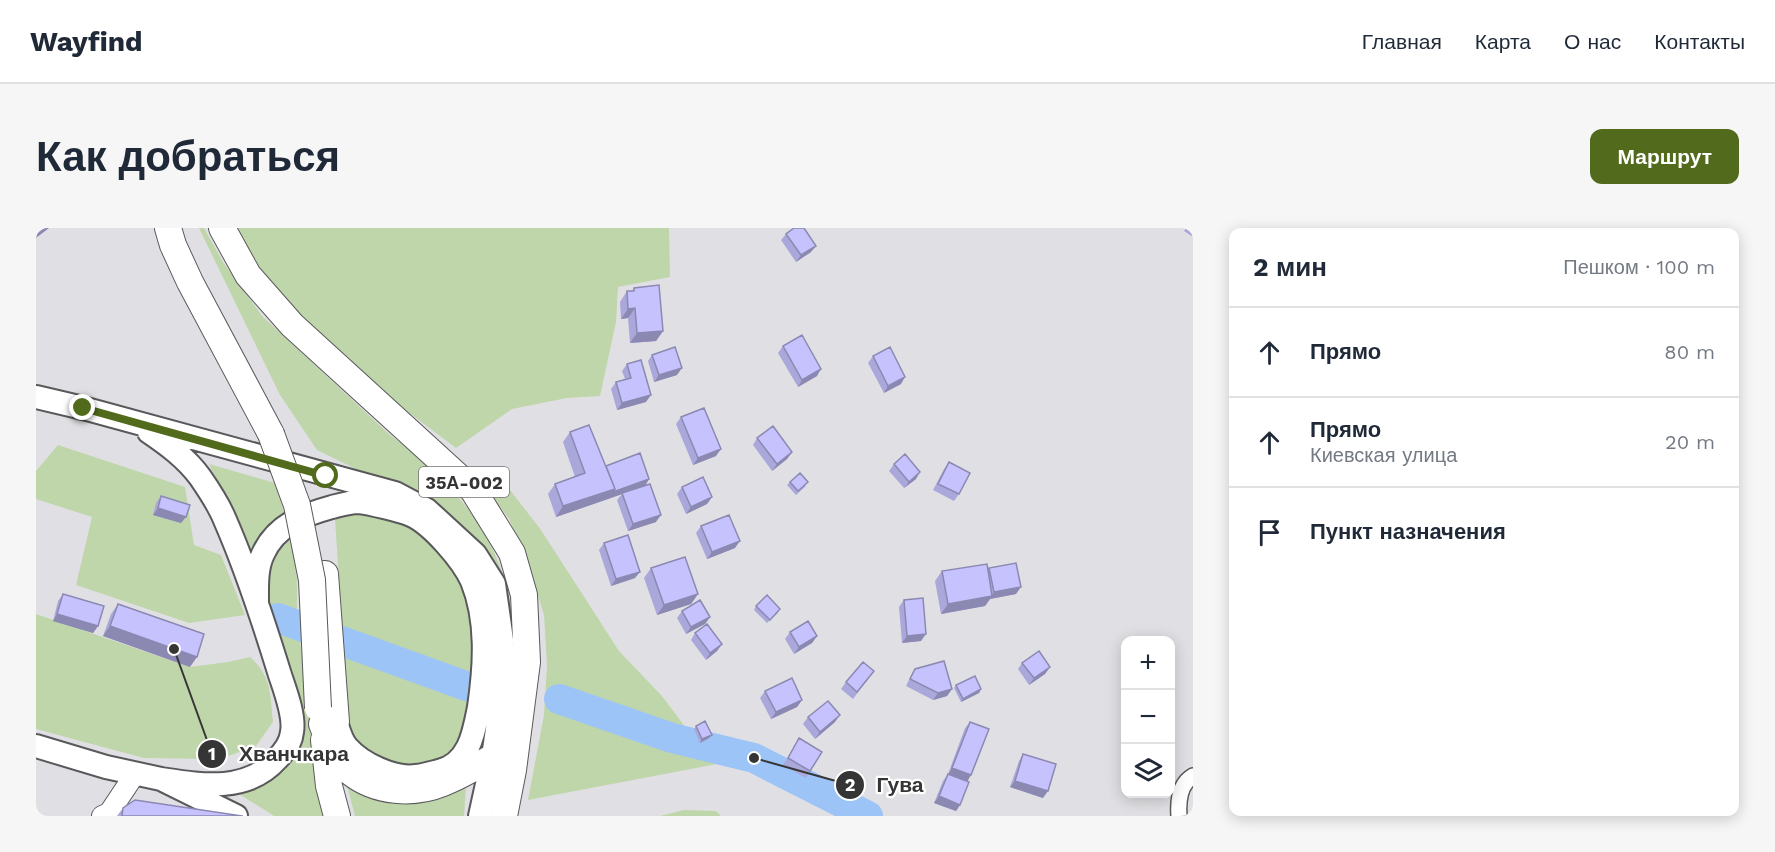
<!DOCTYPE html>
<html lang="ru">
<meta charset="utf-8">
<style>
:root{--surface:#fff;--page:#f6f6f7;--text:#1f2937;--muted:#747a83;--line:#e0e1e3;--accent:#516a1b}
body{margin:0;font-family:"Work Sans",sans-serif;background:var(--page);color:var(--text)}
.controls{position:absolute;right:18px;bottom:18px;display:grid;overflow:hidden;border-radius:12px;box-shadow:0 3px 15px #0003}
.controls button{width:54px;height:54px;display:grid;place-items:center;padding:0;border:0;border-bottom:2px solid var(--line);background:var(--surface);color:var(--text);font:30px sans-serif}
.stop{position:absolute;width:18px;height:18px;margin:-14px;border:4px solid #516a1b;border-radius:50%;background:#fff}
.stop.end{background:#516a1b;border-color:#fff;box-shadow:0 2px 6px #0008}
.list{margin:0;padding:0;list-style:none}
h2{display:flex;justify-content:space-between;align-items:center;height:78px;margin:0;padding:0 24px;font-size:26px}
h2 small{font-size:20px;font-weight:400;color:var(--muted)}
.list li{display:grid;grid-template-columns:39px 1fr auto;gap:18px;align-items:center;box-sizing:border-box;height:90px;padding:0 24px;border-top:2px solid var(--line)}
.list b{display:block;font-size:22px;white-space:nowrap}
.list p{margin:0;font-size:20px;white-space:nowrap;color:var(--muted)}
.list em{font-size:20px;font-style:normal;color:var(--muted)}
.icon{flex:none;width:33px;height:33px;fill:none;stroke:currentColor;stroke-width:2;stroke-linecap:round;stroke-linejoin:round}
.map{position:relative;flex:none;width:1157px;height:588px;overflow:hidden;border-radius:12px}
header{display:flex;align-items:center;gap:36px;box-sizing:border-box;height:84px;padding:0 30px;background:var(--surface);border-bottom:2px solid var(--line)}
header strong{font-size:28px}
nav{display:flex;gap:33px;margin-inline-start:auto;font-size:21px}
.intro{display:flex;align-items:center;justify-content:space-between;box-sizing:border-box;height:144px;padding:0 36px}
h1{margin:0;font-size:42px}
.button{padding:15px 27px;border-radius:12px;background:var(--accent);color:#fff;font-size:21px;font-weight:700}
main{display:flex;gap:36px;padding:0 36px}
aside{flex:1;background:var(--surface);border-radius:12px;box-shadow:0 3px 15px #0003}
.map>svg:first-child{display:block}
</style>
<header>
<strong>Wayfind</strong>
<nav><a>Главная</a><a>Карта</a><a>О нас</a><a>Контакты</a></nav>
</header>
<div class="intro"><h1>Как добраться</h1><a class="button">Маршрут</a></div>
<main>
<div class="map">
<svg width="1157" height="588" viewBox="0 0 1157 588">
<rect width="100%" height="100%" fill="#e0e0e4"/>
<!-- green -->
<path fill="#bfd6aa" d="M163,0H168L187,34L227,89L354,207C432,265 477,325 480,425L352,253L322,242L281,222L244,167Z
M198,0H633L634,49L582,59L580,94L564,168L531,170L476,181L420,220L352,169L220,45Z
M22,217L149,259L158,317L185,327L209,387L153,395L40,357L56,289L0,271V243Z
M173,236L239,255L249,287L228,304L210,326L191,272Z
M461,255L474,262L505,302L583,423L626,468L653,504L702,532L492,572L508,487L511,437L508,387L492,335L473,291L450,260Z
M325,283H345L397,311L418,335L435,371L442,415L427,516L408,535L362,541L326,522L313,503L299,291Z
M255,306L261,351V390L266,428L282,480L290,588H238L200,564L251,533L244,413L230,366L233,343L241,318Z
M0,386L154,439L192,434L214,429C236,449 234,466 237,494L220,518L195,527L170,531L108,530L0,501Z
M309,550C332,560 356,575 381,575C397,576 415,566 430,560L428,588H319Z
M648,582L680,583L685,588H624Z"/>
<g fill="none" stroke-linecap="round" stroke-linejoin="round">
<!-- river -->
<path stroke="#9cc4f7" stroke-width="30" d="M242,390L430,458
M523,471L636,510L718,530L832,588"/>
<defs>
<path id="street" d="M1143,588C1142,574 1143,556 1157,548"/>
<path id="secondary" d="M66,588L73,585L99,546"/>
<path id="primary" d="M0,169L47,180L359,265L391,282L439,326L458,356L468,426L464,480L457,529L444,588
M113,204C132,217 150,230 164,249C173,262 183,277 189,292C211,342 228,395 244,447C249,462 259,488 256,504C255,515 248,524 241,531C211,565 165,557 125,551
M221,375C221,359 220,340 227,326C240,297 267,287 296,279C304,277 314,274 322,274C333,275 366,283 375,287C396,296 427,333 436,353C452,392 449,438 443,479C438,505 433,536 403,543C395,545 388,547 380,548C358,551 326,536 311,519C305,512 303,503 300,494
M0,518L70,539L125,551L200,588"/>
<path id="highway" d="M132,0L137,17L154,54L235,206
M186,0L212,47L256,97L437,262L476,325L488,367L491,434L477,542L468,588
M289,346L300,494
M286,496C293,514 300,531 314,544C340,565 378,567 407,555C425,548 441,538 457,529
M288,512L293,558L301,588"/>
</defs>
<!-- street casing -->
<use href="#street" stroke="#59595c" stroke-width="18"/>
<!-- secondary casing -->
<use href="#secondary" stroke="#59595c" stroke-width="22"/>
<!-- primary casing -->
<use href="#primary" stroke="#59595c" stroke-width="26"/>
<!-- highway casing -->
<use href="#highway" stroke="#59595c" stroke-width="28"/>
<!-- street -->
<use href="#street" stroke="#fff" stroke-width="15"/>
<!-- secondary -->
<use href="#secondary" stroke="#fff" stroke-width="20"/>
<!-- primary -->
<use href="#primary" stroke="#fff" stroke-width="22"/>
<!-- highway -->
<use href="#highway" stroke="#fff" stroke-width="26"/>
<defs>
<path id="highway-bridge" d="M235,206L261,277L276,352L282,480"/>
</defs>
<!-- highway-bridge casing -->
<use href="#highway-bridge" stroke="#59595c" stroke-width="28" stroke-linecap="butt"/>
<!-- highway-bridge -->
<use href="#highway-bridge" stroke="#fff" stroke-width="26"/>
</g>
<!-- wall -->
<path fill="#aaa7da" d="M1150,0H1157V9L1148,3Z
M750,6L775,24L760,34L745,12Z
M598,60L627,103L620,113L594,115L592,90L585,91L584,74L591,63H596Z
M747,118L781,148L762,159L742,125Z
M616,127L641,147L618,154L612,133Z
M837,128L865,156L848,165L832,135Z
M591,136L610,174L581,182L575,161L580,154L589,151L586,143Z
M645,189L680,228L657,237L640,196Z
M534,204L570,238L613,251L609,258L620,294L592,303L581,272L586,266L520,289L512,266L519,256L539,249L527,214Z
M721,210L756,224L751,231L736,243L717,217Z
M913,234L923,266L918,273L897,262L908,241Z
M858,236L880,251L868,260L853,243Z
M754,254L770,258L760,267L751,257Z
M646,259L676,269L671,276L650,286L641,266Z
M125,268L145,295L117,287L120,275Z
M665,298L699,320L671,331L660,305Z
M568,315L599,350L575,358L563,322Z
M615,340L662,366L655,376L621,387L608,350Z
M953,340L980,366L954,371L949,378L905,386L899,353L906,343L952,341Z
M27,366L62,398L57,405L17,393L22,373Z
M868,372L885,413L866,415L863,379Z
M82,376L154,439L67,408L75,386Z
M720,378L742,385L731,395L718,382Z
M646,383L674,389L669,396L650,406L641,390Z
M754,404L781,408L776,415L758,426L749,411Z
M659,405L686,416L681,423L670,432L655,412Z
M986,435L1014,439L1009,446L993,457L982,441Z
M879,441L916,461L911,468L897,472L870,458L875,448Z
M833,450L817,471L805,461L810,454Z
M920,457L945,461L943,465L925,474L918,460Z
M729,463L766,472L761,479L735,491L724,470Z
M772,489L799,494L779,511L767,496Z
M934,494L931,553L924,577L920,583L898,575L907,553L912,546L929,500Z
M660,498L673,510L664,515L658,501Z
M763,511L774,543L770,550L747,537Z
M987,526L1007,570L974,559L983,533Z
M87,580L207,588H81Z"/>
<!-- shaded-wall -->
<path fill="#8b88b2" d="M9,0H13L0,10V7Z
M780,18L775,24L760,34L765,27Z
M599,80L592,90L585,91L592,81Z
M627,103L620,113L594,115L601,105Z
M646,140L641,147L618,154L623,147Z
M785,141L781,148L762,159L766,152Z
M869,149L865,156L848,165L852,158Z
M615,167L610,174L581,182L586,175Z
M685,221L680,228L657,237L662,230Z
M756,224L751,231L736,243L741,236Z
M884,244L880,251L868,260L873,254Z
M613,251L609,258L572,271L577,264Z
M579,261L572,271L520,289L527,278Z
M676,269L671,276L650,286L655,279Z
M122,280L150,289L145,295L117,287Z
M625,287L620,294L592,303L597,296Z
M704,313L699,320L671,331L676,324Z
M604,344L599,350L575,358L580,351Z
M985,359L980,366L954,371L949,378L905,386L912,376L955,368L958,364Z
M662,366L655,376L621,387L628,377Z
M21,386L62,398L57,405L17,393Z
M674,389L669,396L650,406L655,399Z
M74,398L161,429L154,439L67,408Z
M890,406L885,413L866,415L871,408Z
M781,408L776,415L758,426L763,419Z
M686,416L681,423L670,432L674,425Z
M1014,439L1009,446L993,457L998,450Z
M916,461L911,468L897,472L902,465Z
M945,461L943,465L925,474L927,471Z
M766,472L761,479L735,491L740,484Z
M804,487L799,494L779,511L784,504Z
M676,507L673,510L664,515L666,511Z
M916,540L935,547L931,554L912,547Z
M979,553L1012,563L1007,570L974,559Z
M903,568L924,577L920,583L898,575Z"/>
<!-- building -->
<path fill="#c6c2fe" stroke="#8b88b2" stroke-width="1.5" d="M0,0H9L0,7Z
M758,0H768L780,18L765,27L750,6Z
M623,57L627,103L601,105L599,80L592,81L591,63H598V60Z
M766,107L785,141L766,152L747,118Z
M639,119L646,140L623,147L616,127Z
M854,119L869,149L852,158L837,128Z
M605,132L615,167L586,175L580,154L595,150L591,136Z
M668,180L685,221L662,230L645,189Z
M553,197L579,261L527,278L519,256L549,245L534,204Z
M737,198L756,224L741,236L721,210Z
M604,225L613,251L577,264L579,261L570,238Z
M869,226L884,244L873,254L858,236Z
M913,234L934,245L923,266L902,256Z
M764,245L772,254L762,263L754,254Z
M667,249L676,269L655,279L646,259Z
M614,256L625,287L597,296L586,265Z
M125,268L154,277L150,289L122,280Z
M693,287L704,313L676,324L665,298Z
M592,307L604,344L580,351L568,315Z
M649,329L662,366L628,377L615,340Z
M980,335L985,359L958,364L953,340Z
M951,336L956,368L912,376L906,343Z
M27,366L68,378L62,398L21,386Z
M731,367L744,381L734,392L720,378Z
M887,370L890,406L871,408L868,372Z
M664,372L674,389L655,399L646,383Z
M82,376L168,406L161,429L74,398Z
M772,393L781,408L763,419L754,404Z
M671,396L686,416L674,425L659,405Z
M1003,423L1014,439L998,450L986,435Z
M908,433L916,461L902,465L874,451L879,441Z
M827,434L838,443L821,464L810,454Z
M939,448L945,461L927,471L920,457Z
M756,450L766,472L740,484L729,463Z
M792,473L804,487L784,504L772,489Z
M669,493L676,507L666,511L660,498Z
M934,494L953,501L935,547L916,540Z
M763,510L786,524L774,543L752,530Z
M987,526L1020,536L1012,563L979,553Z
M912,546L933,554L924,577L903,568Z
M99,572L206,588H207H86L87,580Z"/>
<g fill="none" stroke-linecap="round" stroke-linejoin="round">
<!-- route -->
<path stroke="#516a1b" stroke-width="8" d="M47,180L290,248"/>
</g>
<g text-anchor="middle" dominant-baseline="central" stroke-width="4.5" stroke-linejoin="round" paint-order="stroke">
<!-- shield labels -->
<rect fill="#fff" stroke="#727272" stroke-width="1.5" x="383" y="239" width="90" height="30" rx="4.5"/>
<g font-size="18" font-weight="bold" fill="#353536">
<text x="428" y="254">35А-002</text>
</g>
</g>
<!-- callouts -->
<path fill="none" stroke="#353536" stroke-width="2" d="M138 421L176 526M718 530L814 557"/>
<g fill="#353536" stroke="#fff" stroke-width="2">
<circle cx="138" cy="421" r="6"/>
<circle cx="718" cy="530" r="6"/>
<circle cx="176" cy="526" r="15"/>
<circle cx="814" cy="557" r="15"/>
</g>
<g font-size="18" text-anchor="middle" font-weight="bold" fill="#fff">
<text x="176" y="532">1</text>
<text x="814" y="563">2</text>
</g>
<g font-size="21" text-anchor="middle" font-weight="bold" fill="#353536" stroke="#fff" stroke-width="4.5" stroke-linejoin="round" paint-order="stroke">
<text x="258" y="533">Хванчкара</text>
<text x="864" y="564">Гува</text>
</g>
</svg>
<div class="controls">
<button>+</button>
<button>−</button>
<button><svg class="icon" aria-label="layers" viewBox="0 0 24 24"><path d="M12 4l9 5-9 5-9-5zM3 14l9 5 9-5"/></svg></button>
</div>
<div class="stop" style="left:290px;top:248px"></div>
<div class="stop end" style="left:47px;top:180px"></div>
</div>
<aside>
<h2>2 мин<small>Пешком · 100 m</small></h2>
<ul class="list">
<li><svg class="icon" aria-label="ahead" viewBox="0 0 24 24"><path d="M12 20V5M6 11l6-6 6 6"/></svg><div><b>Прямо</b></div><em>80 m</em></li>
<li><svg class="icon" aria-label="ahead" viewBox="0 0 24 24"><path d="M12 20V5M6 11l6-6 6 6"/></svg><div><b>Прямо</b><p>Киевская улица</p></div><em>20 m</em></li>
<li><svg class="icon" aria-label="arrive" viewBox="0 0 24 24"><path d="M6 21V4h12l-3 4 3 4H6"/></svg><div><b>Пункт назначения</b></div></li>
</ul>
</aside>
</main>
